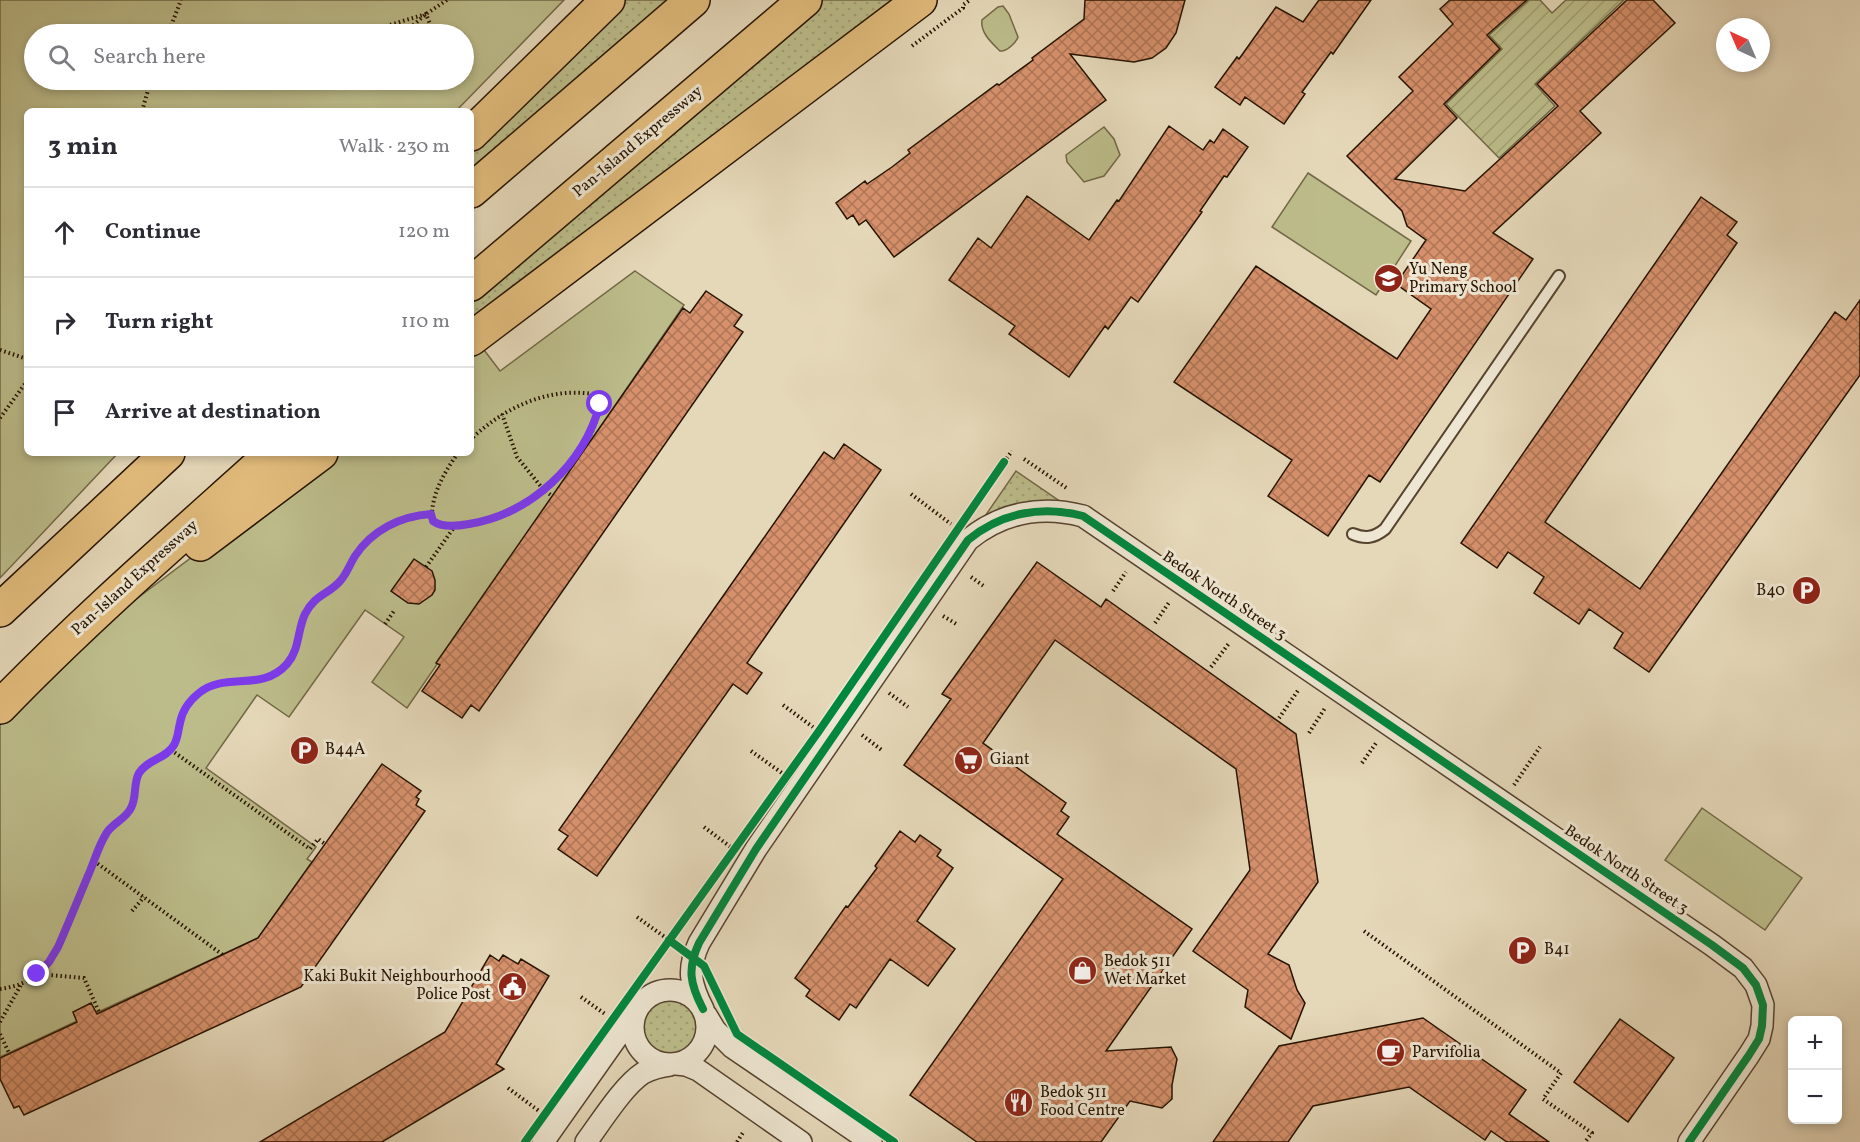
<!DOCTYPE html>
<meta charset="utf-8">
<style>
:root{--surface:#fff;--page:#f7f7f7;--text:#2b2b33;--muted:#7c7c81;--line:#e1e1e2}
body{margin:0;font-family:Vollkorn,serif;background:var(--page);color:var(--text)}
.controls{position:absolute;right:18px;bottom:18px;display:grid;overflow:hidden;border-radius:9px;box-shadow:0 3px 9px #0003}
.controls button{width:54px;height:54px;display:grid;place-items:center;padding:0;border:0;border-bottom:2px solid var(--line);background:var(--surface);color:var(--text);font:30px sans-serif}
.compass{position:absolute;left:1716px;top:18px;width:54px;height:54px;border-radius:50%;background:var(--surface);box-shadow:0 3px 9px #0003;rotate:316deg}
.stop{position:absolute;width:18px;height:18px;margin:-14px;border:4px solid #7c3aed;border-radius:50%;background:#fff}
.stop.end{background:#7c3aed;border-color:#fff;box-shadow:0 2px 6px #0008}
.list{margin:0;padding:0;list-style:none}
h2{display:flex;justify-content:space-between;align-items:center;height:78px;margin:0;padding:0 24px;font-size:26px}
h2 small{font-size:20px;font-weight:400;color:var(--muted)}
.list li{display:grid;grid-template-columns:39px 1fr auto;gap:18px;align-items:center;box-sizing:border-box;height:90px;padding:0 24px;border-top:2px solid var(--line)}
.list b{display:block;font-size:22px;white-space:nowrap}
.list em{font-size:20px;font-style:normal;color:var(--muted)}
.icon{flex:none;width:33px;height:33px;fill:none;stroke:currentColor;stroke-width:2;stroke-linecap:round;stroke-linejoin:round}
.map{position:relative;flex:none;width:1860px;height:1142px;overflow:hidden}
.search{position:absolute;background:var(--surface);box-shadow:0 3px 9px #0003;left:24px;top:24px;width:450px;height:66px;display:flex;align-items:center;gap:15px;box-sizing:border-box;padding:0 21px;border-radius:33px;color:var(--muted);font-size:22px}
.panel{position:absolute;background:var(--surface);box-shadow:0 3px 9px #0003;left:24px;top:108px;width:450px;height:348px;border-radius:9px}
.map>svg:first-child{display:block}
</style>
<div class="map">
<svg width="1860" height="1142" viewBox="0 0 1860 1142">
<defs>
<pattern id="grass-dots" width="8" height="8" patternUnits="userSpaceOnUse" patternTransform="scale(1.5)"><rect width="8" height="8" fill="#bcbc8a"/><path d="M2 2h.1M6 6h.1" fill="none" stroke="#a2a175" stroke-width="1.8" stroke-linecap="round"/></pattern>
<pattern id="garden-furrows" width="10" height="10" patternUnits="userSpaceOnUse" patternTransform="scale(1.5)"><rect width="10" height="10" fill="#bcbc8a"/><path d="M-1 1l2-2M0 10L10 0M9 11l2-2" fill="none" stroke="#a2a175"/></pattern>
<pattern id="building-cross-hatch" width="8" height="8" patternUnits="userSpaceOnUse" patternTransform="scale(1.5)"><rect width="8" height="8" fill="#d6916c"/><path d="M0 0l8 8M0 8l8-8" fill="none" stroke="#ae7556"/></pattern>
</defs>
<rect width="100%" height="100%" fill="#e5d8b9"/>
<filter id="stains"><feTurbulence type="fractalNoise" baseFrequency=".00333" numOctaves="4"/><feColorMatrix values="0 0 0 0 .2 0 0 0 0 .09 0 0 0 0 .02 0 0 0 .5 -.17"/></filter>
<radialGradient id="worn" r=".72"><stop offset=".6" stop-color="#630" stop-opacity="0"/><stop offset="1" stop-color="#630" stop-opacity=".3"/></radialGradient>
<!-- grass -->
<path fill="url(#grass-dots)" stroke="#726846" stroke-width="1.5" d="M609,0H695L471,190V136Z
M806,0H920L471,338V285Z
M1016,471L1080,515L1065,511L970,538Z
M677,990L691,996L708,1029L702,1046L687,1060L653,1061C616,1039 634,988 677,990Z"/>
<!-- park -->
<path fill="#bcbc8a" stroke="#726846" stroke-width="1.5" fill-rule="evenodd" d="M0,0H564L456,111H27V453H118L0,578ZM34,34H464V80H34Z
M1003,6L1009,14L1018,37C1016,43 1006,52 1000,51C992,43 980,33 982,20L998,7Z
M1104,127L1114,139L1120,155L1104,176L1084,182L1067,162L1066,155Z
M1308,173L1411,241L1376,295L1272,227Z
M635,271L684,305L407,708L372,682L404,637L365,610L289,717L257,695L206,768L316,847L307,859L312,862L258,938L96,1013L91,1003L73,1012L77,1021L0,1057V715L42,670L330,453H471V347L478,342L500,371Z
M1702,808L1802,878L1765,930L1665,860Z"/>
<!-- garden -->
<path fill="url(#garden-furrows)" stroke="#726846" stroke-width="1.5" d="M1529,0H1540L1552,13L1566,0H1624L1535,84L1555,106L1499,158L1446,104L1502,49L1489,35Z"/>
<!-- building -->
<path fill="url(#building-cross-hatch)" stroke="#271301" stroke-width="1.5" d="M1085,0H1185L1176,33L1166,48L1152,58L1134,62L1070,54L1106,100L894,257L866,220L859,225L853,215L847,219L836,203L865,181L867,184L892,167L910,153L908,150L997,84L999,85L1033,60L1032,58L1084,19Z
M1319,0H1371L1333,54L1331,52L1302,92L1305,94L1284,124L1245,97L1240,105L1215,87L1237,57L1239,59L1276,7L1303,22Z
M1450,0H1527L1487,35L1500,49L1444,104L1457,118L1395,179L1465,191L1558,106L1537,84L1627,0H1653L1675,23L1580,111L1601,133L1493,233L1533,259L1380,482L1369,475L1328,536L1268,496L1292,460L1174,382L1256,266L1397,359L1431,309L1396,284L1426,240L1407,226L1402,211L1347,156L1413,91L1399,77L1453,24L1440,9Z
M1169,126L1203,150L1210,140L1214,143L1223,129L1248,147L1227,177L1224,176L1200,211L1202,212L1138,302L1131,297L1108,329L1105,326L1069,377L1009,334L1015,326L949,280L978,238L991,248L1027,196L1089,240L1117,200L1119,201Z
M1701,197L1737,222L1727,235L1737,243L1545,522L1640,589L1835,312L1846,320L1860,300V375L1649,672L1614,648L1623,633L1589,609L1579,624L1534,593L1544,577L1508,552L1497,568L1461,543Z
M706,291L742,315L734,326L743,332L479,711L471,705L462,718L422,691L440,665L436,663L683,308L690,313Z
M844,444L881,470L747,663L762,673L747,694L733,684L597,876L558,849L568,836L559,830L824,452L834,459Z
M414,559L432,571L435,580V590L432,595L419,604L408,603L391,591Z
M1037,562L1101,607L1106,599L1296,734L1318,882L1268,954L1289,965L1297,990L1305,1003L1291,1039L1245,1007L1248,990L1193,951L1250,870L1236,769L1055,640L983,743L1066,803L1061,811L1069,817L1057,834L1192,929L1106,1051L1171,1047L1177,1059L1172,1085V1099L1162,1108L1130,1101L1101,1142H977L910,1095L1063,879L904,765L951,699L942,694Z
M382,764L421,791L416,797L419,799L416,805L425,811L301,987L24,1115L19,1106L14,1108L0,1079V1058L77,1022L73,1012L91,1003L97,1014L258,938Z
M900,831L915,842L920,835L941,850L937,856L953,868L917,921L955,949L928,986L890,959L856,1008L850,1004L839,1020L806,996L810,990L795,978L846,906L848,907L877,868L875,866Z
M490,955L499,961L503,955L518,964L521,959L549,976L496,1064L504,1069L382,1142H260L445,1032Z
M1423,1018L1526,1090L1509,1114L1549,1142H1507L1491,1131L1485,1140L1409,1087L1313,1106L1288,1142H1213L1279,1046Z
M1620,1019L1674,1058L1628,1122L1574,1082Z"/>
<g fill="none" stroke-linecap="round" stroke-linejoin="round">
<defs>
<path id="service" d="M1353,534C1365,539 1374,538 1385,529L1559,276"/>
<path id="minor" d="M633 1027a37 37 0 1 1 74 0a37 37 0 1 1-74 0Z
M703,1009C690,984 687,969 699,943L756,849L968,540C1001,513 1041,505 1083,516L1712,945L1743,968L1756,985L1763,1005L1762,1026L1759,1039L1749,1055L1689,1142
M706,1015L715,1030L732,1047L871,1142
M676,1064L686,1065L698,1070L801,1142
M543,1142L634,1013
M586,1142C601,1122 623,1086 643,1073C651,1069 661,1066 670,1065"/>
<path id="motorway" d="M471,134L608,0
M471,191L693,0
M471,284L805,0
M471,339L920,0
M200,544L321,453
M0,610L168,453
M0,707C86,618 181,536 273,453"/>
</defs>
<!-- service casing -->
<use href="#service" stroke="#56442f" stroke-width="14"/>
<!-- minor casing -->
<use href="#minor" stroke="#56442f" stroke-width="24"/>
<!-- motorway casing -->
<use href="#motorway" stroke="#271301" stroke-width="36"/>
<!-- path -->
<path stroke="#271301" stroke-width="4" stroke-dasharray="1.5 3" stroke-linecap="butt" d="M168,34L181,0
M360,34L426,14L434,34
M403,34L426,14L447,0
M912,46L963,8V5L970,0
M150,84C177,91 191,88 217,80
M142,111L151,80
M0,350L27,359
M502,414L517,457L543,489L552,496
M0,418L27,381
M458,453C445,471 431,495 432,518L438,525C454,525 469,525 484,520C530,507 600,453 599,401L593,394C547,387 504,408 471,439
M1024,459L1068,489
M1004,462L1012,451
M911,494L951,524
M426,567L455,526
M971,577L985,587
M1113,591L1126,572
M943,616L958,625
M1155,623L1170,601
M385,624L394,611
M1211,667L1230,642
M889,693L908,707
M783,705L813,727
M1279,718L1299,689
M1309,733L1325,708
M862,735L883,751
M171,750L310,849L318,839L325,844
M751,751L782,773
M1362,763L1376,743
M1514,785L1540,747
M704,827L732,848
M94,861L223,955
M132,911L144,897
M637,917L669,940
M1364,931L1561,1073L1543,1099L1592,1133L1585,1142
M38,974L84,978L99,1012
M0,989C14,987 27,983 37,974C55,959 62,937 71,916C82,889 92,862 104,836C110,825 123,821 130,811C138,797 132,781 143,768C152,758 168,757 175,744C179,737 178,730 180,722C184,707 194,694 207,687C234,674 259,690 284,667C300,652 296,632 306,613C315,594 331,594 342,580C347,573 350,564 355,556C372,530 401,516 431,514
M581,997L605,1014
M0,1022L22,983
M0,1034L9,1053
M508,1088L539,1111
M737,1142L744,1131"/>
<!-- service -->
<use href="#service" stroke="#eee6d2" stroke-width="10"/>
<!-- minor -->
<use href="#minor" stroke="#eee6d2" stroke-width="21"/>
<!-- motorway -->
<use href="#motorway" stroke="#e2bc7c" stroke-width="33"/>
<defs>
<path id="cycleway" d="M669,940L704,966L737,1034L894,1142
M703,1009C690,984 687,969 699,943L756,849L968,540C1001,513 1041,505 1083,516L1712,945L1743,968L1756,985L1763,1005L1762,1026L1759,1039L1749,1055L1689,1142
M525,1142L819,731L1004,462"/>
</defs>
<!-- cycleway casing -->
<use href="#cycleway" stroke="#eee6d2" stroke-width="11"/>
<!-- cycleway -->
<use href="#cycleway" stroke="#00873e" stroke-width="8"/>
</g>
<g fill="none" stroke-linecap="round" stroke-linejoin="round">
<!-- route -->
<path stroke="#7c3aed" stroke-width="8" d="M37,974L49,962L58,947C69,922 79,897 90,871C95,859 99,845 106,834C112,823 125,820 131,808C137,797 133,784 139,773C148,759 166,759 174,745C178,738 178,731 180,723C182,711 189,701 199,693C226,671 261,693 287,664C300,649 297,631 305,614C315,594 330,594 341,580C347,573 350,564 355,556C372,530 401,516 431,514L433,521C442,528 458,526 469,524C531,514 584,464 600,404"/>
</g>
<!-- icons -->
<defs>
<symbol id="school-disc" viewBox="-11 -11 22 22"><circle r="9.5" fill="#8f2418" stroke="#eee6d2"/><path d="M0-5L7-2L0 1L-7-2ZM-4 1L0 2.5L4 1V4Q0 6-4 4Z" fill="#fff"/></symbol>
<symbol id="parking-disc" viewBox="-11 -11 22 22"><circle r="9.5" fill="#8f2418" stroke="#eee6d2"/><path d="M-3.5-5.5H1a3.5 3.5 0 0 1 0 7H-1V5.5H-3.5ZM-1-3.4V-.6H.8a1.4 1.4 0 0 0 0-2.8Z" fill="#fff"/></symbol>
<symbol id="supermarket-disc" viewBox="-11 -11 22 22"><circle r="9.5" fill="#8f2418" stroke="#eee6d2"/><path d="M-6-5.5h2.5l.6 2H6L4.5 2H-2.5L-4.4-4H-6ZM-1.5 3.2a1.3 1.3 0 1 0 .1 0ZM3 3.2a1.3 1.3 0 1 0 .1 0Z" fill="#fff"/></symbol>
<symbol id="shop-disc" viewBox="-11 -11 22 22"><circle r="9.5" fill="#8f2418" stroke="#eee6d2"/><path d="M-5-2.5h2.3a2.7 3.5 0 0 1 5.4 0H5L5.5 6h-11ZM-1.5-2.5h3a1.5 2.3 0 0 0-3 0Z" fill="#fff"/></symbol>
<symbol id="civic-disc" viewBox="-11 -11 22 22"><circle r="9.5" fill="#8f2418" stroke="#eee6d2"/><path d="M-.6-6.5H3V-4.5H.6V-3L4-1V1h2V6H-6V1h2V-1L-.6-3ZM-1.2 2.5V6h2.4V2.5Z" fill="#fff"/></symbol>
<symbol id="cafe-disc" viewBox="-11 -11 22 22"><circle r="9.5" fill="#8f2418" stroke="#eee6d2"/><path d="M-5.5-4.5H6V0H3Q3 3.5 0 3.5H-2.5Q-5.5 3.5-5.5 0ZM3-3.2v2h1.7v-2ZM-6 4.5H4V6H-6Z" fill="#fff"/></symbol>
<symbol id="restaurant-disc" viewBox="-11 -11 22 22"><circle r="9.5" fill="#8f2418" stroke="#eee6d2"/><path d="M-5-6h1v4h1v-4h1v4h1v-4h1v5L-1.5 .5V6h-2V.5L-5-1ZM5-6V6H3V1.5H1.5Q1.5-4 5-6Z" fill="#fff"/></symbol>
</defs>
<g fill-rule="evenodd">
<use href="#school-disc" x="1372" y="262" width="33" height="33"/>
<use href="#parking-disc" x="1790" y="574" width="33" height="33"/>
<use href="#parking-disc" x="288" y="734" width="33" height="33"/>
<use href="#supermarket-disc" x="952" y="744" width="33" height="33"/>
<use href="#parking-disc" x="1506" y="934" width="33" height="33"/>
<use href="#shop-disc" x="1066" y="954" width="33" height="33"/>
<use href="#civic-disc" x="496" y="970" width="33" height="33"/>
<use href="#cafe-disc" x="1374" y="1036" width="33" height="33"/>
<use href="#restaurant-disc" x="1002" y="1086" width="33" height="33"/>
</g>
<g text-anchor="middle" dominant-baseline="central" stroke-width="6" stroke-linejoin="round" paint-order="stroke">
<!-- street labels -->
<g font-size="16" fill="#271301" stroke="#eee6d2">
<text transform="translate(638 142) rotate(-40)">Pan-Island Expressway</text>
<text transform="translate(135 578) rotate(-42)">Pan-Island Expressway</text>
<text transform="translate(1224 596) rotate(34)">Bedok North Street 3</text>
<text transform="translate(1626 870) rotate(34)">Bedok North Street 3</text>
</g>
<!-- poi labels -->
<g font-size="16" fill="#271301" stroke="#eee6d2" text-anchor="start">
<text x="1409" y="270">Yu Neng<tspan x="1409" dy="18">Primary School</tspan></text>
<text x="1785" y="591" text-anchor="end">B40</text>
<text x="325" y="750">B44A</text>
<text x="990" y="760">Giant</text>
<text x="1544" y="950">B41</text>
<text x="1104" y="962">Bedok 511<tspan x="1104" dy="18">Wet Market</tspan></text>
<text x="491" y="977" text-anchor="end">Kaki Bukit Neighbourhood<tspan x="491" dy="18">Police Post</tspan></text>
<text x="1412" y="1053">Parvifolia</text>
<text x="1040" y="1093">Bedok 511<tspan x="1040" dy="18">Food Centre</tspan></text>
</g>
</g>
<rect width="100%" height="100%" filter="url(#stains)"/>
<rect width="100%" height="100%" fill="url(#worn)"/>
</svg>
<div class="controls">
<button>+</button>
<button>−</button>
</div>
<svg class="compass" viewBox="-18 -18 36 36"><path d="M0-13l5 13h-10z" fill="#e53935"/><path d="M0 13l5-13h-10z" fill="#7c7c81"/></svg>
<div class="stop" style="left:600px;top:404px"></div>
<div class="stop end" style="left:37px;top:974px"></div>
<div class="search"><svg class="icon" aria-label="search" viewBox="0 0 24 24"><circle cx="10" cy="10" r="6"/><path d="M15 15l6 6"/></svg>Search here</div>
<section class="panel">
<h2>3 min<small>Walk · 230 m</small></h2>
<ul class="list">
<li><svg class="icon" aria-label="ahead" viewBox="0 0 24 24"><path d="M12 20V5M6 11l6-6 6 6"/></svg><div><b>Continue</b></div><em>120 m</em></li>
<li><svg class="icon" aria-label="right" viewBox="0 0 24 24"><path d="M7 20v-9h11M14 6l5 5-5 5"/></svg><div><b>Turn right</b></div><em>110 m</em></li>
<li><svg class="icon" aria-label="arrive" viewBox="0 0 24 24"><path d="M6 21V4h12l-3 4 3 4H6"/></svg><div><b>Arrive at destination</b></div></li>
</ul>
</section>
</div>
